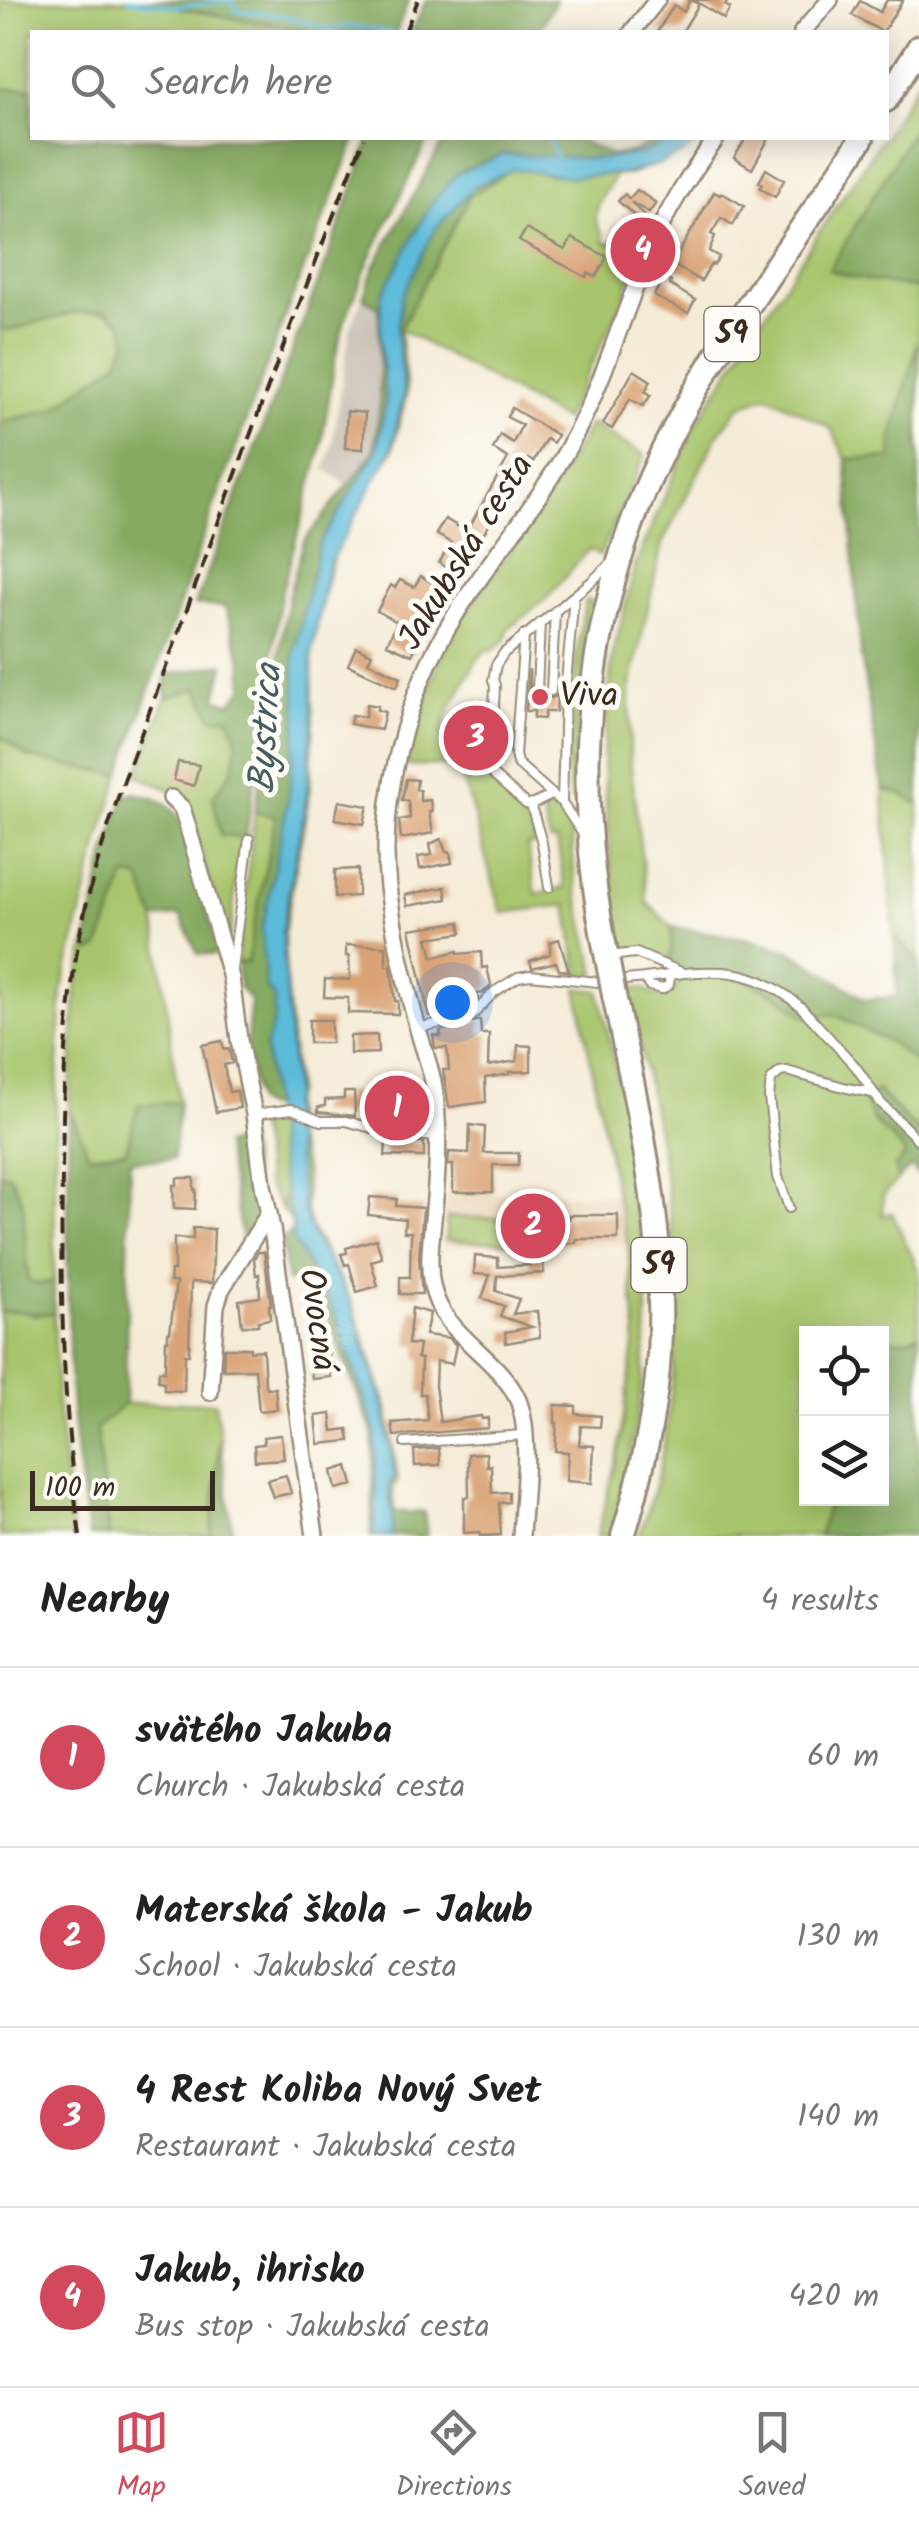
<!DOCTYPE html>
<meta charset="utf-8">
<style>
:root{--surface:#fff;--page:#f6f6f6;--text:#222;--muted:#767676;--line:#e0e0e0;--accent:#d1495b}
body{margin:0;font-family:Kalam,sans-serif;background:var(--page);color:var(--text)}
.controls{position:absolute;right:30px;bottom:30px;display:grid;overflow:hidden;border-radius:0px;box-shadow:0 5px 25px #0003}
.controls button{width:90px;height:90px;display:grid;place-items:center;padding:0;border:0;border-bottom:2px solid var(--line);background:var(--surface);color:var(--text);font:50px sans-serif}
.scale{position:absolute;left:30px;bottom:25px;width:185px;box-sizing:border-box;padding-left:10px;border:5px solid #3b2a1e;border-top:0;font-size:28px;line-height:35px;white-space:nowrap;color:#3b2a1e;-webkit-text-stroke:8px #fdfcf7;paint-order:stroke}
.you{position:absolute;left:452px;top:1002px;width:35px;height:35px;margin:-25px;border:8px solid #fff;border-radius:50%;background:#1a73e8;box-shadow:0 0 0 15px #1a73e833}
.badge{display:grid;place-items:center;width:65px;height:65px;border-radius:50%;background:var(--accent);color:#fff;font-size:32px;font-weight:700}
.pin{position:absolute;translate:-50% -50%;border:5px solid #fff;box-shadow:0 2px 10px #0006}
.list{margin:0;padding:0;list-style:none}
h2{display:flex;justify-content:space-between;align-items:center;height:130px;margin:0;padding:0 40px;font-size:42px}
h2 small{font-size:32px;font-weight:400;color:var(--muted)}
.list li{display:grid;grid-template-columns:65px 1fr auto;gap:30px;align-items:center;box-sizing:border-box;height:180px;padding:0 40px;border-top:2px solid var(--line)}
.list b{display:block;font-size:38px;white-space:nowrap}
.list p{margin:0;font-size:32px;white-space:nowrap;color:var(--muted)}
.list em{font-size:32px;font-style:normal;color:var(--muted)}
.icon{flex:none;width:55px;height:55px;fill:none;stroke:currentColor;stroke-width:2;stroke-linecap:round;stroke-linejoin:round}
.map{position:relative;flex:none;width:919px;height:1536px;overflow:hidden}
.search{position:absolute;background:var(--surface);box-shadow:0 5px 25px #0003;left:30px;right:30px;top:30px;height:110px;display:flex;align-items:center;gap:25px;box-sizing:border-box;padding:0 35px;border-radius:0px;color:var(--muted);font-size:38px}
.sheet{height:850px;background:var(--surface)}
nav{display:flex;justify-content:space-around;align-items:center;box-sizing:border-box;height:140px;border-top:2px solid var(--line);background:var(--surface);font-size:28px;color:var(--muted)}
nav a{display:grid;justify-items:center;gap:5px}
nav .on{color:var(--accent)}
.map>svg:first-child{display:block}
</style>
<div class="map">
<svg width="919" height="1536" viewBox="0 0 919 1536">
<rect width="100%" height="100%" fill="#fdfcf7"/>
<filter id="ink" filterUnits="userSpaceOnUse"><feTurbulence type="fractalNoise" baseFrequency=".01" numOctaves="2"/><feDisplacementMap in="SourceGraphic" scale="20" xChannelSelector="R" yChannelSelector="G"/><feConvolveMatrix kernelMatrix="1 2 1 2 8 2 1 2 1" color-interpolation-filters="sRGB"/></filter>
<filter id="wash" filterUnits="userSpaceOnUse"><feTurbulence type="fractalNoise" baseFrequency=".0048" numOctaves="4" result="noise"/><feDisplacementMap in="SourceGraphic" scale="40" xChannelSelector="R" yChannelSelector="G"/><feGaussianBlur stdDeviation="2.25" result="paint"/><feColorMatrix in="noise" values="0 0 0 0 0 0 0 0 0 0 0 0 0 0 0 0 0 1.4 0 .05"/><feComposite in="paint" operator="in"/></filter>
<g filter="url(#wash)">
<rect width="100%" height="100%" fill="#f5ecd7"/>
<!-- built -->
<path fill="#ebd8ba" d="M445,1193L616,1195L628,1245H442Z"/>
<!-- industrial -->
<path fill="#cbc3b8" d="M363,297L379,307L380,407L374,452L348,485L325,469L332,448L350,329Z"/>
<!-- green -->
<path fill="#a7c56c" stroke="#717845" stroke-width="2.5" d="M0,0H131L314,32H32V88L0,89Z
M919,79V120L830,270L855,278L919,289V339L892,438L893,459H846L831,428L767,395L740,406L717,436L662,544L630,690V760L647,903L672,927L671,959L622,945L611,875L603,757L612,658L636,563L696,424L761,320L882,138H886L887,131Z
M506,165L557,172L616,174C604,196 585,214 604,235L603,241L610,244C618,234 634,227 647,231L649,236L639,254L622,303L564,420L400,329L469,197L501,176Z
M106,311L123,324L127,341L118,362L53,409L0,422V328L12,330L72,313Z
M590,424L645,455L600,555L589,549L547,598L508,629L506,639L494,650H486L478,659C468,677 438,721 443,740C445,748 453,753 459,758V765L485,766C493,787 510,795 523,812C531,821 533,833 536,844L527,846L536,894L565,888L557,841H550L543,814L548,807V804C557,805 561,807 566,816C574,833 572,854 574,872C578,906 589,940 596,974L575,976L578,970L567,905L502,913L459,765L406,766L434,672L441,655L460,621L541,508Z
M589,600L594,603C579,669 574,733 576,800H572C559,746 575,656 586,601Z
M198,688L230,718L238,743L232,771L213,797L221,835L241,837L230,937L225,936L184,796L137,775L166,698Z
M0,736L28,757L74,767L120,774L99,841L62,990L56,1100L54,1282L35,1284L28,1280L22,1203L10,1176L0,1173Z
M883,789L903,794L915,803L919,802V969L915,957L894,936Z
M255,812L276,815L247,963L237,962Z
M125,876L140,878L155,919L179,1102L138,1105L126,1151L88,1155L69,1109L76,991L86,944L90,952L98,949Z
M736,976L781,996L806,1017L833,1014L891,1043L919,1065V1132L877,1090L873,1121L903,1149L905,1157L895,1167L898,1179L883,1196L882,1215L892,1213L919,1271V1334L908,1339L883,1340L882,1352V1334H806V1498L832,1499L828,1502L819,1536H639C646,1514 654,1492 659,1470C673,1401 679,1325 674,1255C668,1166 646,1078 628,990L643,988L654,995L668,996L676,988L679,977Z
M577,988L599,991C624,1110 655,1233 645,1356C640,1418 626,1477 608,1536H597L619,1449L636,1332L628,1245L616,1195Z
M275,1113L287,1188L281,1208L267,1185L258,1124L266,1116Z
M447,1217L524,1219L523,1243L446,1240Z
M13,1309L36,1315L54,1313L57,1404L73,1536H0V1312Z
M215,1402L220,1436L211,1536H109L96,1428L125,1404Z"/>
<!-- forest -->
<path fill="#85aa60" stroke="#606a3f" stroke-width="2.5" d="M131,0H409L396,32H314Z
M426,0H556L538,32H412Z
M32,88V138H356L289,306L215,503L120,774L74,767L28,757L0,736V423L53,409L118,362L127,341L123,324L106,311L72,313L11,330L0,328V89Z
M919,120V289L855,278L829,270Z
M370,138L428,139L370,258L345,320L336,354L320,453L281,594L246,837L221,835L213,797L232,771L238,743L230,718L212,717L198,688L166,698V675L224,664L216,698L231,704L244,687L242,661L225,607L195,605L335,238Z
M445,138H575L611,155L634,152L655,138H701L696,143L630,175L557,172L506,165L501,176L469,197L400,329L407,393L392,452L339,531L310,654L314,721L309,797L284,932L286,981L296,1092L291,1104L295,1140L305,1169L306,1211L311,1228L351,1300L387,1407L398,1480L393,1487L394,1512H424L427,1536H370L373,1493V1434L313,1280L287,1281L281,1241L293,1230L290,1219L281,1208L287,1188L274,1107H264L256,1102L246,1048L251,1001L239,988L237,962H247L276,816L255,812L288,597L304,541L374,452L380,407L379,307L363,297L375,265Z
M919,339V802L915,803L903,795L883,789L861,656L846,459L892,458V438Z
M126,793C148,794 169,800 180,820L220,955L198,954L180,915L155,919L140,878L126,876L98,949L90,952L86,944L105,856Z
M672,927L749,939L791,951L866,1000L897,996L894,936L915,957L919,969V1065L891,1043L833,1014L806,1017L780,996L736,976L679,977L671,959Z
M876,1090L919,1132V1176L911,1167L898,1179L895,1167L905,1157L903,1149L873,1120L865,1102Z
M179,1102L173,1159L130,1161L125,1404L96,1428L109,1536H89C81,1488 74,1440 71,1392C66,1297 68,1203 69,1109L89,1155L126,1151L138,1105Z
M247,1139L258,1218L243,1244L224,1145Z
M0,1173L10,1175L23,1203L28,1280L36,1284L54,1282V1313C35,1316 18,1309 0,1312Z
M919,1334V1536H819L828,1502L832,1499L882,1498L883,1340L908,1339Z
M220,1436L233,1536H211Z"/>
<!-- water -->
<path fill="#5bbbd9" stroke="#4b727c" stroke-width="2.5" d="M675,138H703L680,155L657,165L628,173L569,177L514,169L475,186L435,229L402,296L397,332L404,394L391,451L328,566L312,653L313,720L307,795L282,930L294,1095L290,1104L291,1119L303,1209L312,1234L350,1300L384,1406L395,1476L389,1483L393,1522L392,1536H373L376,1502L375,1430L334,1311L291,1236L294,1230L280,1171L265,1048L274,1020V997L266,987L262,929L289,795L297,720L294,654L319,544L376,452L386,402L380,340L381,296L431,204L458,173L503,154L603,159L642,153Z"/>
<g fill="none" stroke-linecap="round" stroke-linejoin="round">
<!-- stream -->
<path stroke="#5bbbd9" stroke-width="4" d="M129,0L177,7L227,1L233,2L236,11L282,15L329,30L347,26L391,32
M548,138C553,145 551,152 558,160"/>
</g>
<g id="blocks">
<!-- building -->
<path fill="#daa375" d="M690,0L699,4L682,32H657L674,5L684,12Z
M694,0H729L725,5L730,8L724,19Z
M887,0H903L883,32L852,15L860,1L880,12Z
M746,138H769L752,169L734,158Z
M766,169L784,180L775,197L760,188L762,184L759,182Z
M637,190L656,203L649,213L631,202L646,219L642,223L618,201L625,194L629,199Z
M714,192L720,195L722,193L744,206L733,225L721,218L711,234L715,236L709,251L719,257L714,265L711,264L701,281L672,264Z
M526,229L565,250L572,238L607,257L596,277L588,273L586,277L519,241Z
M663,278L671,282L670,285L695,300L688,313L654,296Z
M634,370L651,381L645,391L651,395L643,406L630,399L612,429L603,424Z
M512,408L557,435L553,443L546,439L533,462L528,459L459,575L439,563L451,543L436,534L445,519L466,531L472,522L508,458L493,449L500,435L513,443L522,425L507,417Z
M347,411L365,413L363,449L345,448Z
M421,576L442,589L416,637L419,639L412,655L387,644L397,622L377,611L391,585L395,588L400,580L414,587Z
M356,647L372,654L368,662L401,677L397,687L348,665Z
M529,669L530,691L532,696L540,697L544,693L546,697L552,698L557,695L556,712H545L544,719L534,718V711H526Z
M367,704L378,706L377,710L385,712L381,730L350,724L352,715L365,717Z
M457,709L484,711L482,733H485V743H482L481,761L464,760L465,748L452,747L453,716L457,717Z
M178,762L199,765L194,786L174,780Z
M406,779L417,780L416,789L420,790V801L430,800L432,812H429L433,833L401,839L399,820L410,818L408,801L402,800Z
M339,801L368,806L364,824L335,819Z
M441,839L446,852H450L452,863L420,869L418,857L432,855L430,844Z
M358,869V896L335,897V870Z
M445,887L447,899L407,906L405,895Z
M460,922L462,933L428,938L433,957L458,951V954L481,952L482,968L487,967L491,985L483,993L477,994L478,999L468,1009L429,1016L410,929Z
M559,939L569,971L559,970L556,962L532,968L530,961L550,954V942Z
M346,945L386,946V966H391L395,1001H398V1014L348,1013V998L324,997L325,979L350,980L349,956H346Z
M309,1020H331V1043H309Z
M480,1020L481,1034H489L488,1066L517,1061L518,1045L531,1046V1071L509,1072L510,1074L485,1078L486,1102L449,1107L443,1070H449L447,1048H435L433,1035L441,1036L440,1031Z
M377,1035L378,1053L350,1054V1036Z
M222,1041L224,1050L229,1049L232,1063L224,1065L229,1092L237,1091L240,1108L216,1112L202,1045Z
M344,1092H354L355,1116L318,1112V1107L325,1106V1100L344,1099Z
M395,1096L420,1105L414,1125L389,1116Z
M470,1125L485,1127L484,1153H519L518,1165H493V1192H453V1165H448L449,1152L469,1153Z
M386,1143H424V1157L385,1156Z
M177,1178H194V1190H196L195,1209L174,1208L173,1185H177Z
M370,1197L397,1199L396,1206L423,1208L419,1257L422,1294H400V1277H410L411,1232H404L405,1219L368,1215Z
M569,1215H618V1239H576V1243H546L547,1219H569Z
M193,1228L214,1229L212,1283L191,1282L189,1354H185L184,1391L164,1390V1382L158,1381L159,1371H165L166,1340H168V1332H170L176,1282H170L171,1271H174V1238L193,1239Z
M376,1239L382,1258L371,1261L378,1286L357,1292L349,1264L345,1265L341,1254L347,1253L346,1248Z
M258,1252H264L271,1305H269L270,1319L258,1321V1325L242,1326L239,1300L260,1297L259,1274L256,1275L254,1258Z
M530,1255H542L544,1273L497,1276L496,1291L519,1299L513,1314L537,1311L540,1337L506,1343L505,1332L532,1327L500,1316L504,1306L482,1298L490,1275L474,1274L475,1256L498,1258V1267L530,1265Z
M412,1308L430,1313L425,1335L449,1338L456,1345L452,1364L436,1361L435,1386L440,1422L481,1416L482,1419L488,1418V1428L394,1436L392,1423L428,1420L425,1394H420L421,1359L417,1358L419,1345L408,1344Z
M224,1348H250V1351L263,1350L265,1385L267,1388H275L277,1409L259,1411L255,1369L223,1370Z
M329,1354L331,1377L312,1379L310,1356Z
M555,1405L576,1406V1414L601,1416L600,1427L581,1426L579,1445L594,1446L592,1483L566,1481L568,1452L555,1451L557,1423H555Z
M331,1414L333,1431L348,1429L350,1441L319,1444L316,1416Z
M281,1435L284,1459L255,1461L254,1445L264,1444L263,1437Z
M439,1448L440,1465L415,1466L414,1450Z
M486,1453L487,1466L491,1465L492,1493L509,1492V1502L499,1503L501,1535L480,1536V1532L464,1533V1497H469V1494L468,1454Z
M348,1466L353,1485L336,1489L332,1471Z
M286,1475L291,1493L273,1497L267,1480Z"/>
</g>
</g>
<g filter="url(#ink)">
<use href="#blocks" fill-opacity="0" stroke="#988b7a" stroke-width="2.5"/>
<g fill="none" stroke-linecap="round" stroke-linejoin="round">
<defs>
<path id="service" d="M524,635L515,755L517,763L562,803L582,833
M537,690L540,623
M551,691L555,611
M552,795L531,805L526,804L493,775L491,768L495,685L493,680L496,665L504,653L592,581L611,563
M562,803L565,692L574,596
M531,805L542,843L549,887
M609,956L636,953L681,972
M232,969L249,839
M645,978L649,986L662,989L669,985L670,974
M626,980C695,974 742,955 801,1007L856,1067L880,1102L919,1141
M418,1028L472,1016L494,992L518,977L530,975L598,982
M254,1114L292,1109L321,1121H346L389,1133L437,1137
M789,1208L778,1177L769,1097L771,1080L780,1072L787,1071L847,1088L873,1093
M405,1443L525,1435"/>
<path id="minor" d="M632,32L657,0
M802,32L830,0
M171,798L182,808L186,821L231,978L239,1040L254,1114L263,1185L272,1229L315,1536
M210,1392L216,1306L221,1290L269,1213
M521,1536C523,1498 532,1434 518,1400C498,1355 441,1335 432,1285C427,1261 432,1234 434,1209C438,1169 440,1127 434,1087C431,1068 423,1048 418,1029C405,982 394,935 388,887C378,799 407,692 454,617C493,554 543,499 576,433C610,367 628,295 660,228C676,196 696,166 717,138"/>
<path id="primary" d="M886,100L919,47
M608,963C568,773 584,598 676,425C730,324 801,233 862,138
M614,995C641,1124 672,1254 656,1387C650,1438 638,1487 623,1536"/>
</defs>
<!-- service casing -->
<use href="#service" stroke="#988b7a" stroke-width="12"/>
<!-- minor casing -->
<use href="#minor" stroke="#988b7a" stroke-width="20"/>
<!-- primary casing -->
<use href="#primary" stroke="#988b7a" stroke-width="28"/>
<!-- service -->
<use href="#service" stroke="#fff" stroke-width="8"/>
<!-- minor -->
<use href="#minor" stroke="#fff" stroke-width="15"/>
<!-- primary -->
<use href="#primary" stroke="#fff" stroke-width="22"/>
<!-- rail -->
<path stroke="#3b2a1e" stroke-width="4" stroke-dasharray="15 8" stroke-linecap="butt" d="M405,32L418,0
M80,1536C63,1415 60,1296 62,1174C63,1094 65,1013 80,934C100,833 141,736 176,640C236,471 298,304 364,138"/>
<defs>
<path id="primary-bridge" d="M608,963L614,995"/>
</defs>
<!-- primary-bridge casing -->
<use href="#primary-bridge" stroke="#988b7a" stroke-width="28" stroke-linecap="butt"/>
<!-- primary-bridge -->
<use href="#primary-bridge" stroke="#fff" stroke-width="22"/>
</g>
</g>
<!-- markers -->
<circle fill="#d1495b" stroke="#fdfcf7" stroke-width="4" cx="540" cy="697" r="10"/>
<g text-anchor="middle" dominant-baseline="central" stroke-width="10" stroke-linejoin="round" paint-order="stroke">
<!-- shield labels -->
<g fill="#fdfcf7" stroke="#75695f" stroke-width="2.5">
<rect x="704.5" y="307" width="55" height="54" rx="8"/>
<rect x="631.5" y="1238" width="55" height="54" rx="8"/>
</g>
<g font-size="32" font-weight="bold" fill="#3b2a1e">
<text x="732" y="334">59</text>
<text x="659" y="1265">59</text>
</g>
<!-- street labels -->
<g font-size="35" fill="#3b2a1e" stroke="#fdfcf7">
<text transform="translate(467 553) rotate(-58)">Jakubská cesta</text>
<text transform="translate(316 1320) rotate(82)">Ovocná</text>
</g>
<!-- poi labels -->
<g font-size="35" fill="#3b2a1e" stroke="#fdfcf7" text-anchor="start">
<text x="560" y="697">Viva</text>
</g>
<!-- water labels -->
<g font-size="38" font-style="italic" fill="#465d5f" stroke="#fdfcf7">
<text transform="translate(267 729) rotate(-87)">Bystrica</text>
</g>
</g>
</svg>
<div class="controls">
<button><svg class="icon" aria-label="locate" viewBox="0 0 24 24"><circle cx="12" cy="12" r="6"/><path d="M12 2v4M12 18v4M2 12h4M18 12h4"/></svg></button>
<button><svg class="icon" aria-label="layers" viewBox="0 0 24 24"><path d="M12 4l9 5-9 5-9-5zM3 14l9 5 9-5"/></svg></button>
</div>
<div class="scale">100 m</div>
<div class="you"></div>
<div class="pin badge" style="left:397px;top:1108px">1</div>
<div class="pin badge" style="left:533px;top:1226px">2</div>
<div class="pin badge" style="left:476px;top:738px">3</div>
<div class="pin badge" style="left:643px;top:250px">4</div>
<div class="search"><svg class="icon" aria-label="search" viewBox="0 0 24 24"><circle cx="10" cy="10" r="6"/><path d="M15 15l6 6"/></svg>Search here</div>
</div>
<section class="sheet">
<h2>Nearby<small>4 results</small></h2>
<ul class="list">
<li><span class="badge">1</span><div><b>svätého Jakuba</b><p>Church · Jakubská cesta</p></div><em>60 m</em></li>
<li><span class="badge">2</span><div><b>Materská škola - Jakub</b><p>School · Jakubská cesta</p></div><em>130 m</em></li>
<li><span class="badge">3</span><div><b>4 Rest Koliba Nový Svet</b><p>Restaurant · Jakubská cesta</p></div><em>140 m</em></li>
<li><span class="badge">4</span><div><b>Jakub, ihrisko</b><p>Bus stop · Jakubská cesta</p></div><em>420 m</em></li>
</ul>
</section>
<nav>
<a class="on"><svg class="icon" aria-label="map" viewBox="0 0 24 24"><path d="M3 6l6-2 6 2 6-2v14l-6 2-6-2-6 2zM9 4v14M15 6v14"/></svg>Map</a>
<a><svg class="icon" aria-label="directions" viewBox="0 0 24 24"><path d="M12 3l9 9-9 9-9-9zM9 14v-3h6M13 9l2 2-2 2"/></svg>Directions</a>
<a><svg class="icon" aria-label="saved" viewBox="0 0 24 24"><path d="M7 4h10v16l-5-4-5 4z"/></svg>Saved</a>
</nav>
